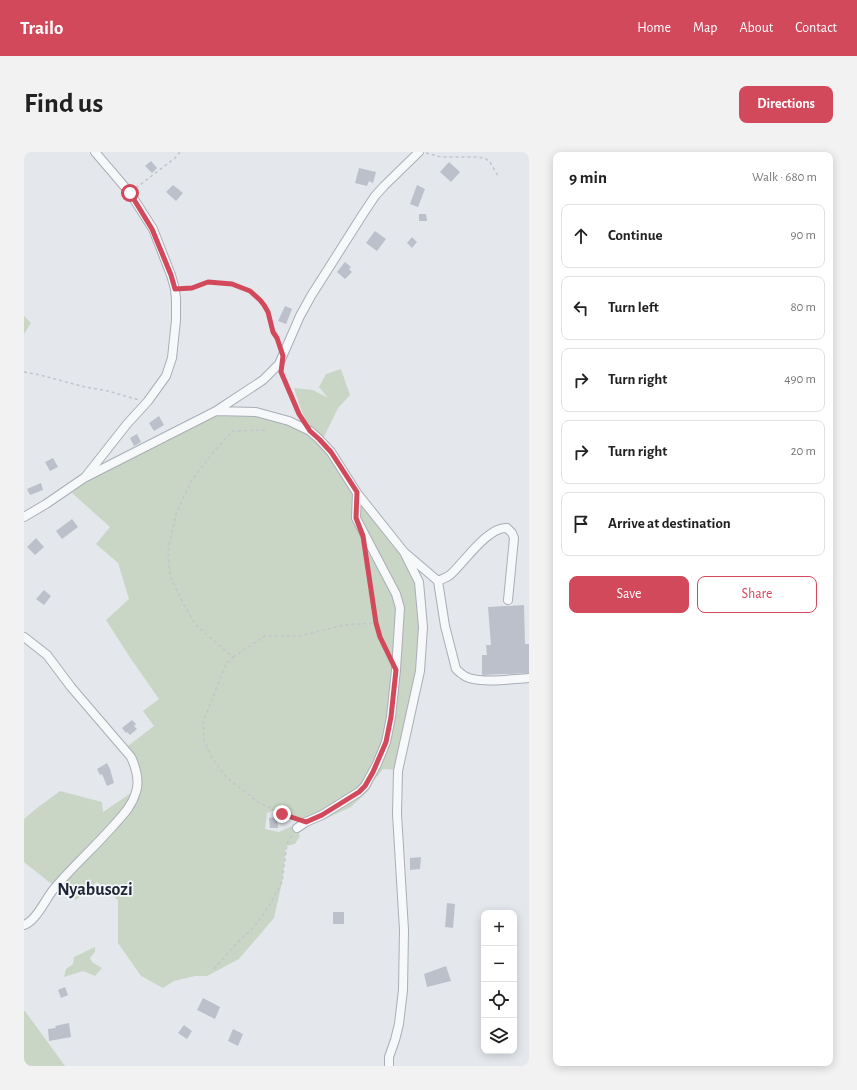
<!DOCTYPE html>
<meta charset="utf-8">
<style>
:root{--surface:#fff;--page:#f2f2f2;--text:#222;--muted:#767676;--line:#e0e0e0;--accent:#d1495b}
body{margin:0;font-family:"Alegreya Sans",sans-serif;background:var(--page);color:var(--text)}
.controls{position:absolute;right:12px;bottom:12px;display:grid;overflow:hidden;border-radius:8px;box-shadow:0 2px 10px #0003}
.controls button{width:36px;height:36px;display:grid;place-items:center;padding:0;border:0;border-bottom:1px solid var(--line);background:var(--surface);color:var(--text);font:20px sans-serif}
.stop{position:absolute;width:12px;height:12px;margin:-9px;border:3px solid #d1495b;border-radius:50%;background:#fff}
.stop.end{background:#d1495b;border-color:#fff;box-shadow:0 1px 4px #0008}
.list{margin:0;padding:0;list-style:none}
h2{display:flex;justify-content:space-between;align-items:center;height:52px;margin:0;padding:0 16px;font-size:17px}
h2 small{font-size:13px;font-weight:400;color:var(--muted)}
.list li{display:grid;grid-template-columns:26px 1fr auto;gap:12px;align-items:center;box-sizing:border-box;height:64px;margin:0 8px 8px;padding:0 8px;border:1px solid var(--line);border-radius:8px}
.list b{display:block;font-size:15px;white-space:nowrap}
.list em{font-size:13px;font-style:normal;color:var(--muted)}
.actions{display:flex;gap:8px;padding:12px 16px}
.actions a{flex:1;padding:9px 0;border:1px solid var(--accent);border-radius:8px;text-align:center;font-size:14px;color:var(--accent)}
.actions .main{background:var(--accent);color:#fff}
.icon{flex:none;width:22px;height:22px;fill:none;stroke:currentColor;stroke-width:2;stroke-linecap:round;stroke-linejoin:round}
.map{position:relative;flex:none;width:505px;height:914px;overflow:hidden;border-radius:8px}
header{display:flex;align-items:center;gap:24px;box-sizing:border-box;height:56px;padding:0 20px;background:var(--accent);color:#fff}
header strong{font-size:19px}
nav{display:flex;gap:22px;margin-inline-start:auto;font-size:14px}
.intro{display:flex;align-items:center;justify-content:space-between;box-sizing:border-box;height:96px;padding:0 24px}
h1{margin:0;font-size:28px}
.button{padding:10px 18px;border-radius:8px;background:var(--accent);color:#fff;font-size:14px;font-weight:700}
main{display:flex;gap:24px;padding:0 24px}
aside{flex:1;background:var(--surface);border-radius:8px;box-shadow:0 2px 10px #0003}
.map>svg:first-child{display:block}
</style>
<header>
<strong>Trailo</strong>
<nav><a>Home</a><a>Map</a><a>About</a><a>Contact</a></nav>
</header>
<div class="intro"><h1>Find us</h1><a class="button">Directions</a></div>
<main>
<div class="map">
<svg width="505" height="914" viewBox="0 0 505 914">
<rect width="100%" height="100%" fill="#e4e7ec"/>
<!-- green -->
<path fill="#c9d6c5" d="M0,164L7,171L0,182Z
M317,217L326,243L314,256L298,289C281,272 277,258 270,236L289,238L304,246L295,235L302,222Z
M231,261L262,268L283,283L300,297L371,392L394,430L396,445V519L373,618L359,617L350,628L345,638L327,655L292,671L258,662L250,658L243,661L241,677L255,680L270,673L276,684L271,692L262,694L258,730L250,766L215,807L183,824H171L150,829L139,836L117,824L94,791V748L73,730L52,748L25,730L0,710V667L13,656L36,639L78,650L79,660L110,639V618L100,597L130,574L119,559L135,547L107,507L82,468L105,447L94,411L72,392L86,375L48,341L60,330L191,264Z
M71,795V800L66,806L68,810L78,816L71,824L59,819L40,825L42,817L49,812L50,805Z
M0,859H1L41,914H0Z"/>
<!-- building -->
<path fill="#bbc0ca" d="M127,9L133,16L128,21L121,14Z
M425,10L436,20L427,30L416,20Z
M335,16L352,20L349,31L345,29L343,34L331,31Z
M149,33L159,41L152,49L142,40Z
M393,33L401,37L394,55L386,52Z
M395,62H402L403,69H395Z
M351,79L362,87L353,99L342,91Z
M388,85L393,90L388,96L383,91Z
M321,110L327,115L325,117L328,120L321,127L313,120Z
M261,154L268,157L262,172L254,169Z
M135,264L140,273L130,279L125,271Z
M113,282L117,290L110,294L106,286Z
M29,306L34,315L26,319L21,310Z
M17,331L19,338L6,343L3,337Z
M48,367L54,375L38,387L32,379Z
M12,386L20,395L11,403L3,395Z
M20,438L27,444L20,453L12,447Z
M500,453L501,492H505V521L458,523V503H463L462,493H467L464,455Z
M108,568L112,572L110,574L113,577L106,583L103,580L102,581L98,576Z
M83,611L86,617L90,631L83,634L78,622L76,623L73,617Z
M253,665L254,676H246L245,666Z
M397,705L396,717L386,718V706Z
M423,751L431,752L429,776L421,775Z
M309,760H320V772H309Z
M422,814L427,829L403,835L400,822Z
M41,835L44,843L37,846L34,838Z
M179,846L196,855L191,867L173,858Z
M45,871L47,885L25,889L24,877L32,876L31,874Z
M160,873L168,879L163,887L154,881Z
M209,877L219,882L214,894L204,889Z"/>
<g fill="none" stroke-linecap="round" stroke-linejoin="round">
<defs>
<path id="minor" d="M192,259L239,228L255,212L276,164L287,144L339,62L351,44L360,34L395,0
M62,324L103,272L124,249L142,224L148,206L152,168V147L151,137L147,123L129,77L106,41L71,0
M0,365L22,352L60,326L192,259L232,260L265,269L286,279L295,287L307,300L333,341L380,400L414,429
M484,448L490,386L488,381L483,376C464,374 439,412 426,423C422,426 418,427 414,429L421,474L432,517C436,521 439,524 445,526C462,531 487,527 505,526
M0,485L23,503L47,535L107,605C112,616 116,628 112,640C108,654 99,663 90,673C70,696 48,715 29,738C21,748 12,769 0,773
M273,676L282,670L298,663L335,640L341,634L353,612L362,590L367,565L372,518L376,456L372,442L332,366L333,341
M365,914V905L371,888L375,872L379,838L380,778L373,662L374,619L396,519L399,475L395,430L380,400"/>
</defs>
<!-- minor casing -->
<use href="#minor" stroke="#a9aeb7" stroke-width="10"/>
<!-- path -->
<path stroke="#c2c5cb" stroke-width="1.5" stroke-dasharray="3 3" stroke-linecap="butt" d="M402,1L417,5H454L462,7L466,10L474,24
M112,36L151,6L156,0
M159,136C164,136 170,136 175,134C179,132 181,130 186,130C205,129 229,136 240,153C245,161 245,170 249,179C251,184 253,188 255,193
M0,220L16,223L61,235L84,239L115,248
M258,222L277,265
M241,278L209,279L193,296L167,329L152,362L144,399L146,424L159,451L172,473L209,505L202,512L179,570L180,588L188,606L202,625L234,650L258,662L273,666
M342,403L352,471L355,485L365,504
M209,505L241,484H276L319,473L352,471
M190,817L211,793L230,775L244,756L258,730L263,692L268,682"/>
<!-- minor -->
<use href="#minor" stroke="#f7f8fa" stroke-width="8"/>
</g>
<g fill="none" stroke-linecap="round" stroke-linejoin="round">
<!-- route -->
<path stroke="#d1495b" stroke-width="5" d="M106,41L128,77L147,123L151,137L168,136L184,130L208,132L226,139L236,148L240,153L244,160L249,180L253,186L259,204L257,220L275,262L286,279L295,287L307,300L333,340L332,366L339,384L352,471L356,485L372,518L367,565L362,590L349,620L341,634L335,640L298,663L282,670L258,662"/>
</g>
<g text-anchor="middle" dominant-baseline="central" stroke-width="3.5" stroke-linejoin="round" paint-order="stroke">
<!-- quarter labels -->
<g font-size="18" font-weight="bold" fill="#1d2536" stroke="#f4f6f9">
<text x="71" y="738">Nyabusozi</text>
</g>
</g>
</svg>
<div class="controls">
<button>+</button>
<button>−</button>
<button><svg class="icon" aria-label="locate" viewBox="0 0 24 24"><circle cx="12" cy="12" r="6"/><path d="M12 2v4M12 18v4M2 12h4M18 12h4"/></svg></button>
<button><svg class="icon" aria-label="layers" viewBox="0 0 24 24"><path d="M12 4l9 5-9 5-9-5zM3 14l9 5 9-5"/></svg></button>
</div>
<div class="stop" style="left:106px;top:41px"></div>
<div class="stop end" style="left:258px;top:662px"></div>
</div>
<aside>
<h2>9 min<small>Walk · 680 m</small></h2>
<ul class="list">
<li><svg class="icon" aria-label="ahead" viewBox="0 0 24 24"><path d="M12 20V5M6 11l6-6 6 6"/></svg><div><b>Continue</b></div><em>90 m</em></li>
<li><svg class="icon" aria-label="left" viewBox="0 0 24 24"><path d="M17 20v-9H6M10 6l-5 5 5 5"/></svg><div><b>Turn left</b></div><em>80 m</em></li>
<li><svg class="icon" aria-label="right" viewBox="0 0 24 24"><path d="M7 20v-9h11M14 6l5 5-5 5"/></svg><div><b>Turn right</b></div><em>490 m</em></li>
<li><svg class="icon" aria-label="right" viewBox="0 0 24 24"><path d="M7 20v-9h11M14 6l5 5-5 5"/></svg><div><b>Turn right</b></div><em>20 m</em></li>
<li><svg class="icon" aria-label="arrive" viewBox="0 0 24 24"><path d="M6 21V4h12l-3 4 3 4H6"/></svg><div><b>Arrive at destination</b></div></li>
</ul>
<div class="actions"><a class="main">Save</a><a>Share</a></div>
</aside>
</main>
